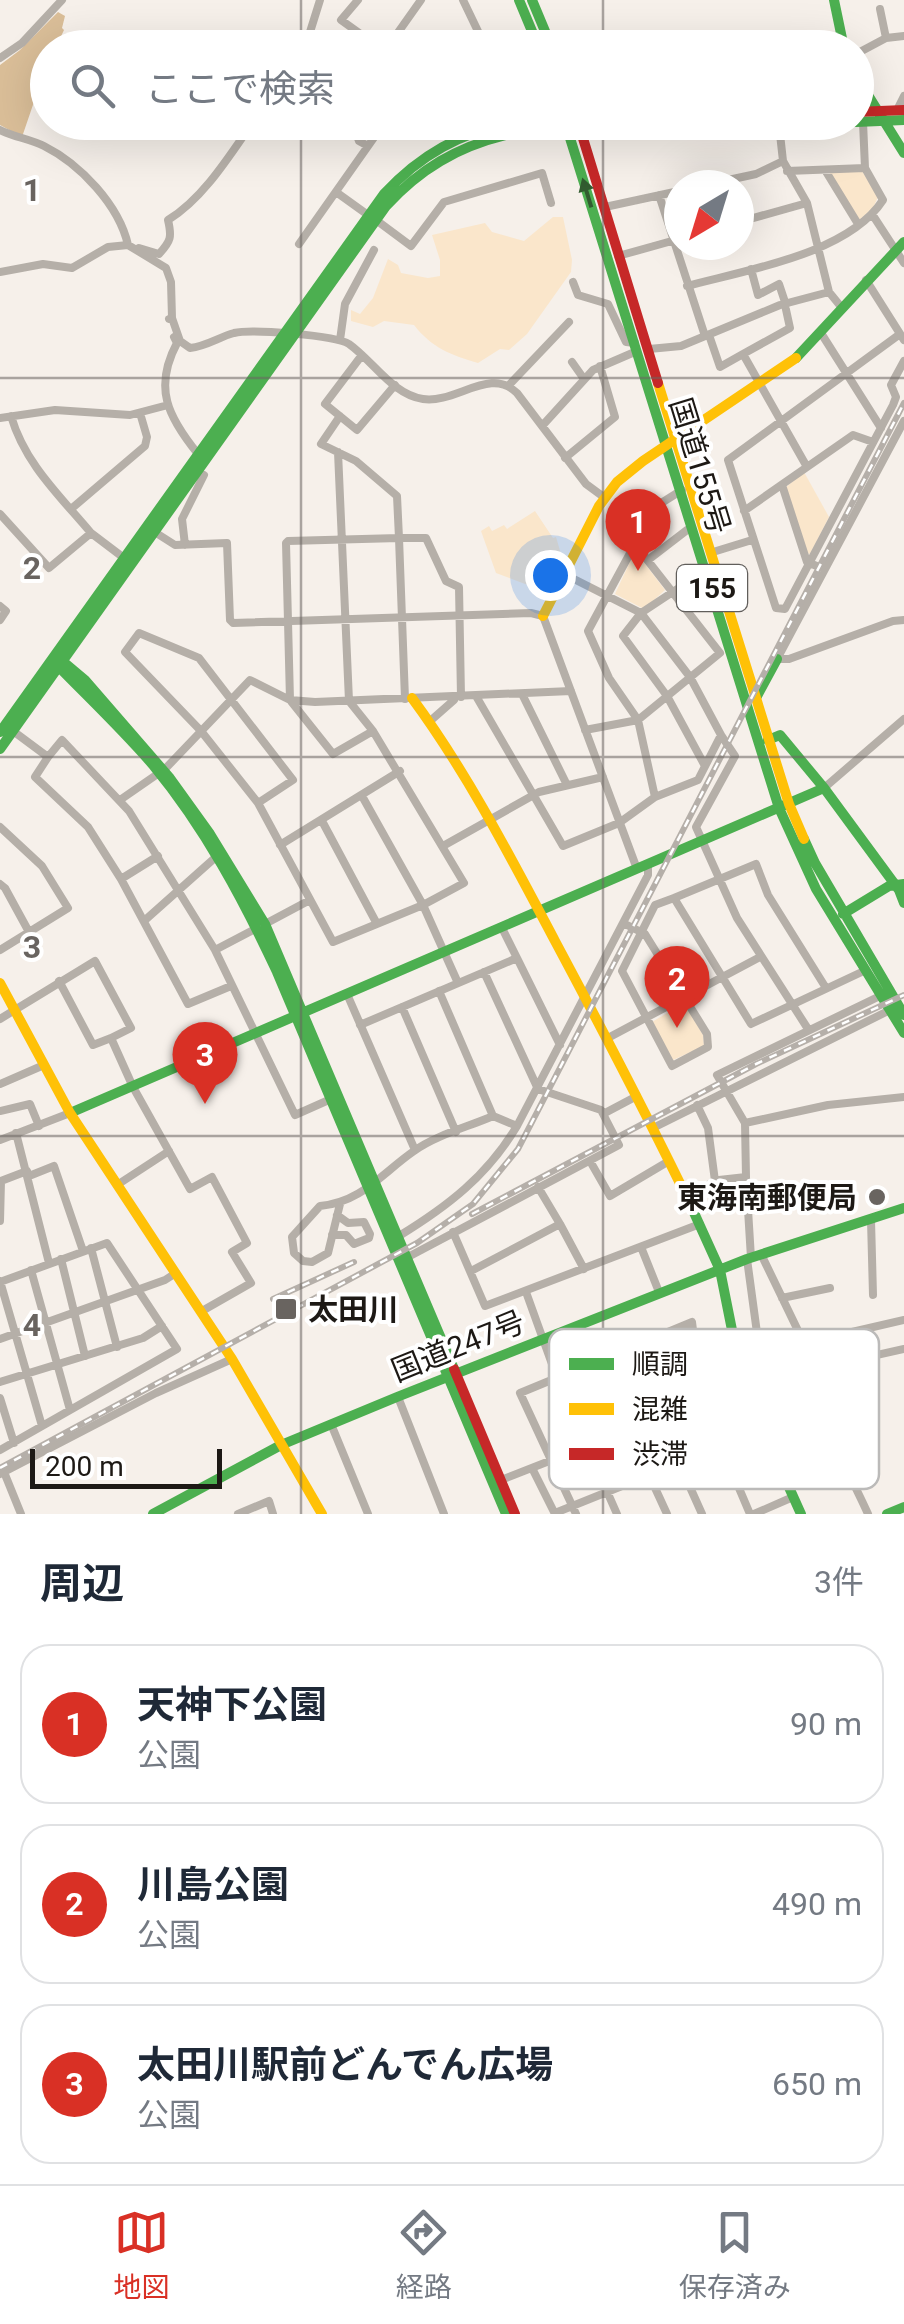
<!DOCTYPE html>
<html lang="ja">
<meta charset="utf-8">
<style>
:root{--surface:#fff;--page:#f2f2f3;--text:#1f2937;--muted:#747a83;--line:#e0e1e3;--accent:#d93025}
body{margin:0;font-family:Roboto,"Noto Sans JP",sans-serif;background:var(--page);color:var(--text)}
.compass{position:absolute;left:664px;top:170px;width:90px;height:90px;border-radius:50%;background:var(--surface);box-shadow:0 10px 40px #0002;rotate:218deg}
.scale{position:absolute;left:30px;bottom:25px;width:192px;box-sizing:border-box;padding-left:10px;border:5px solid #1d1915;border-top:0;font-size:28px;line-height:35px;white-space:nowrap;color:#1d1915;-webkit-text-stroke:8px #fff;paint-order:stroke}
.you{position:absolute;left:550px;top:575px;width:35px;height:35px;margin:-25px;border:8px solid #fff;border-radius:50%;background:#1a73e8;box-shadow:0 0 0 15px #1a73e833}
.badge{display:grid;place-items:center;width:65px;height:65px;border-radius:50%;background:var(--accent);color:#fff;font-size:32px;font-weight:700}
.pin{position:absolute;translate:-50% -82px;filter:drop-shadow(0 2px 5px #0008)}
.pin::after{content:'';position:absolute;top:52px;width:35px;height:30px;background:inherit;clip-path:polygon(0 0,100% 0,50% 100%)}
.list{margin:0;padding:0;list-style:none}
h2{display:flex;justify-content:space-between;align-items:center;height:130px;margin:0;padding:0 40px;font-size:42px}
h2 small{font-size:32px;font-weight:400;color:var(--muted)}
.list li{display:grid;grid-template-columns:65px 1fr auto;gap:30px;align-items:center;box-sizing:border-box;height:160px;margin:0 20px 20px;padding:0 20px;border:2px solid var(--line);border-radius:30px}
.list b{display:block;font-size:38px;white-space:nowrap}
.list p{margin:0;font-size:32px;white-space:nowrap;color:var(--muted)}
.list em{font-size:32px;font-style:normal;color:var(--muted)}
.icon{flex:none;width:55px;height:55px;fill:none;stroke:currentColor;stroke-width:2;stroke-linecap:round;stroke-linejoin:round}
.map{position:relative;flex:none;width:904px;height:1514px;overflow:hidden}
.search{position:absolute;background:var(--surface);box-shadow:0 10px 40px #0002;left:30px;right:30px;top:30px;height:110px;display:flex;align-items:center;gap:25px;box-sizing:border-box;padding:0 35px;border-radius:55px;color:var(--muted);font-size:38px}
.sheet{height:670px;background:var(--surface)}
nav{display:flex;justify-content:space-around;align-items:center;box-sizing:border-box;height:140px;border-top:2px solid var(--line);background:var(--surface);font-size:28px;color:var(--muted)}
nav a{display:grid;justify-items:center;gap:5px}
nav .on{color:var(--accent)}
.map>svg:first-child{display:block}
</style>
<div class="map">
<svg width="904" height="1514" viewBox="0 0 904 1514">
<rect width="100%" height="100%" fill="#f6f0ea"/>
<!-- green -->
<path fill="#fae6cb" d="M862,171L878,197L873,208L859,220L829,175L831,172Z
M553,217H563L572,260L571,272L527,334L509,350L500,349L478,363C451,355 432,348 414,325L384,321L373,327L351,321V310L360,314L373,298L388,259L398,265L401,273L428,278L440,276V260L432,235L485,223L492,232L524,241Z
M804,472L829,517L810,554L807,553L785,488Z
M535,511L553,538L556,537L563,561L533,587L496,573L481,531L489,526L492,531L504,525L507,529Z
M635,551L665,590L644,609L615,594Z
M684,1003L703,1035L704,1046L673,1060L652,1022Z"/>
<!-- water -->
<path fill="#dabe98" d="M58,12L65,16L62,28L64,30L56,47L48,48L47,66L34,84L36,96L22,137L0,125V65L20,50Z"/>
<g fill="none" stroke-linecap="round" stroke-linejoin="round">
<!-- street -->
<path stroke="#b5afa8" stroke-width="8" d="M358,0L341,20L380,48
M463,0L486,48
M880,9L886,38
M305,48L320,0
M387,48L421,0
M497,48L533,32
M856,54L886,38L904,36
M0,58L22,43L62,0
M897,110L904,96
M352,122L359,141L368,146
M779,125L783,161L807,203L829,292L842,308
M0,130C14,137 30,139 44,146C80,164 119,205 128,245
M825,170L858,224
M787,171L865,168
M705,185L756,174L783,161
M336,192L368,215
M659,195L705,336
M605,207L679,191
M872,214L904,263
M376,220L411,246L444,202L542,173L551,203
M739,222L807,203
M299,244L385,122
M139,248L159,254C171,241 172,237 168,220C203,199 230,155 253,122
M618,256L679,239
M751,269L758,295L779,284L786,305
M0,272L43,264L72,268L108,247L128,245L166,268L171,282L172,318L169,319
M866,280L904,340
M573,282L578,295L608,304L626,342L635,343
M687,286C746,270 848,254 883,200L865,168L863,122
M172,318L180,341L190,348C207,346 219,337 234,333C251,329 335,335 349,344C373,361 393,395 423,399C455,404 491,366 517,393L586,484L605,498
M821,333L881,428
M900,334L728,460L776,608L785,609L893,405L896,397L891,385L904,361
M709,335L720,367L743,354L807,467
M174,337L177,343C153,388 168,417 198,454
M340,340L345,304L374,250
M649,349L681,346L780,305L829,292
M743,354L790,328L785,305
M362,355L325,404L357,430L395,385
M572,362L584,379
M509,385L569,322
M340,416L321,444L356,461L397,496L399,538H426L446,581L459,587L461,697
M0,418L55,410L130,415L168,405
M542,426L593,370L637,351
M338,452L349,701L373,731L333,754L290,700L286,543L288,541L399,538L405,699
M565,458L615,417L600,366
M782,485L807,562L824,569
M71,509L145,446L147,437L140,413
M744,511L853,435L873,442
M0,514L49,568L91,533C60,496 25,464 11,416
M153,531L175,545L227,543L230,620L233,623L531,613L543,616L637,869
M91,533L124,558
M185,545L182,519L204,475
M713,552L752,540
M648,560L687,530
M0,606L6,611L0,620
M777,659L904,421
M777,659H789L893,621L904,620
M522,694L567,785
M476,696L563,846L619,823L655,797L698,780L721,735L690,677L641,613L564,574
M429,722L454,700
M585,730L638,720L720,653L634,543
M13,731L48,757L62,740L129,811L215,950
M721,735L735,756L696,827L737,918L808,1029
M48,757L35,777L88,827L121,879L188,1004L231,986
M705,766L667,696L623,636L641,613L706,570
M165,769L250,680L290,700L315,702L571,691
M824,788L904,719
M362,796L423,905L464,883L373,731
M655,797L638,720L609,678L588,631L655,507L682,490
M120,800L159,773
M258,803L293,780L199,658L139,633L125,652L201,731L258,803L333,942L423,905L458,983
M322,821L377,924
M0,827L42,866L68,908L0,950
M280,845L400,771
M443,846L539,792L603,777
M121,879L158,856
M0,884L5,888L29,932
M144,921L217,856
M623,923L645,934L707,1034L708,1047L672,1066L622,971L655,905L674,898
M265,924L310,900
M257,928L215,950L295,1115L331,1099
M517,958L560,1045
M59,981L93,1045L111,1038
M826,988L768,895L756,864L674,898L751,1024L866,970
M439,991L493,1116L517,1126L648,875V864
M347,994L415,1150
M402,1007L456,1132
M0,1019L95,961L131,1028L111,1038L133,1087L190,1189L212,1177L247,1243L232,1252L251,1283L202,1311
M360,1025L517,958L502,928
M606,1039L760,957
M0,1084L44,1065
M697,1105L708,1128L715,1181
M0,1111L30,1104L39,1126
M603,1114L637,1096
M745,1123L828,1105L904,1097
M653,1128L890,1010
M16,1133L49,1263
M0,1140L70,1113
M590,1161L610,1196L669,1161
M29,1176L54,1166L83,1251
M746,1177L751,1258
M117,1185L169,1151
M686,1195L719,1180L746,1177L745,1123L717,1075L882,995
M340,1204L328,1253L312,1262L303,1261L294,1253L292,1237L320,1206C362,1202 382,1173 414,1151C436,1135 468,1127 493,1116
M871,1220L873,1295
M0,1221L1,1181L27,1171
M560,1224L584,1269
M453,1232L485,1306L700,1224
M332,1235H346L354,1244L369,1238L370,1234L364,1222L348,1223L337,1215
M399,1236C448,1206 487,1176 517,1126
M641,1247L659,1292
M91,1248L117,1347
M761,1254L804,1343
M408,1257L619,1145L601,1110L538,1089L484,972
M61,1259L85,1356
M31,1270L70,1410
M471,1271L560,1224L538,1187
M0,1281L42,1426
M0,1282L107,1243L177,1349L0,1450
M526,1292L557,1378L617,1514
M782,1298L830,1288
M0,1339L165,1280L176,1273
M737,1360L760,1355L747,1259
M0,1382L143,1338L162,1326
M398,1397L444,1514
M0,1398L14,1443
M569,1403L630,1382L695,1354
M659,1418L702,1514
M331,1424L368,1514
M762,1427L818,1404
M532,1468L555,1514
M4,1472L21,1514
M0,1474L156,1393L232,1359
M650,1477L667,1514
M501,1480L743,1385L904,1349
M555,1513L719,1447
M238,1514L269,1501L273,1514
M576,1514L520,1393L692,1322L702,1401L750,1514
M754,1514L793,1497
M868,1514C845,1463 807,1399 800,1344L904,1320"/>
<!-- fast -->
<path stroke="#4caf50" stroke-width="10" d="M519,0L539,48
M532,0L552,48
M834,0L844,48
M856,76L904,153
M565,122L779,808L816,889L904,1033
M856,122L904,120
M796,358L904,242
M53,658L66,664L85,680L169,777L210,834L265,924L454,1369
M56,664C88,697 123,730 153,765C205,828 243,899 277,972L506,1514
M757,696L777,659
M0,732L384,194C420,155 461,132 513,122
M768,740L780,735L824,788L899,890L904,903
M0,749L386,206C420,169 457,147 506,135L839,122
M804,839L815,863L904,1015
M843,914L889,886L904,884
M70,1113L824,788
M691,1206L720,1270L743,1385L801,1514
M153,1514L281,1445L397,1397L747,1259L904,1208
M887,1514L904,1507"/>
<!-- slow -->
<path stroke="#ffc107" stroke-width="10" d="M658,383L789,804L804,839
M543,616L599,506L617,482L643,461L796,358
M412,698C468,774 511,858 555,941C602,1029 648,1117 691,1206
M0,983L70,1113L232,1359L322,1514"/>
<!-- jam -->
<path stroke="#c62828" stroke-width="10" d="M856,112L904,110
M578,122L658,383
M454,1369L515,1514"/>
<defs>
<path id="rail" d="M472,1214L756,1064L904,995
M273,1299L354,1262
M0,1468L417,1243L473,1204L518,1149L904,403"/>
</defs>
<!-- rail casing -->
<use href="#rail" stroke="#b5afa9" stroke-width="6"/>
<!-- rail -->
<use href="#rail" stroke="#fff" stroke-width="2.5" stroke-dasharray="8" stroke-linecap="butt"/>
</g>
<!-- one-way arrows -->
<defs><path id="oneway-solid" d="M-6-.8H1V-3.2L6.5 0L1 3.2V.8H-6Z" transform="scale(2.5)"/></defs>
<use fill="#325c30" href="#oneway-solid" transform="translate(587 193) rotate(-107)"/>
<!-- grid -->
<path fill="none" stroke="#696460" stroke-width="2.5" stroke-opacity="0.55" d="M301,0V48M603,0V48M301,122V1514M603,122V1514M0,378H904M0,757H904M0,1136H904"/>
<!-- markers -->
<g fill="#696460" stroke="#fff" stroke-width="4">
<circle cx="877" cy="1197" r="10"/>
<rect x="274" y="1297" width="24" height="24" rx="5"/>
</g>
<g text-anchor="middle" dominant-baseline="central" stroke-width="8" stroke-linejoin="round" paint-order="stroke">
<!-- shield labels -->
<rect fill="#fff" stroke="#615e5b" stroke-width="2.5" x="677" y="565" width="70" height="46" rx="8"/>
<g font-size="28" font-weight="bold" fill="#1d1915">
<text x="712" y="588">155</text>
</g>
<!-- street labels -->
<g font-size="30" fill="#1d1915" stroke="#fff">
<text transform="translate(700 466) rotate(73)">国道155号</text>
<text transform="translate(458 1346) rotate(-22)">国道247号</text>
</g>
<!-- poi labels -->
<g font-size="30" font-weight="bold" fill="#1d1915" stroke="#fff" text-anchor="end">
<text x="857" y="1197">東海南郵便局</text>
<text x="308" y="1309" text-anchor="start">太田川</text>
</g>
</g>
<!-- legend -->
<rect x="549" y="1329" width="330" height="160" rx="15" fill="#fff" stroke="#bbbab9" stroke-width="2.5"/>
<rect x="569" y="1358" width="45" height="12" fill="#4caf50"/>
<rect x="569" y="1403" width="45" height="12" fill="#ffc107"/>
<rect x="569" y="1448" width="45" height="12" fill="#c62828"/>
<g font-size="28" fill="#1d1915">
<text x="632" y="1374">順調</text>
<text x="632" y="1419">混雑</text>
<text x="632" y="1464">渋滞</text>
</g>
<g font-size="32" text-anchor="middle" font-weight="bold" fill="#696460" stroke="#fff" stroke-width="8" stroke-linejoin="round" paint-order="stroke">
<text x="32" y="201">1</text>
<text x="32" y="579">2</text>
<text x="32" y="958">3</text>
<text x="32" y="1336">4</text>
</g>
</svg>
<svg class="compass" viewBox="-18 -18 36 36"><path d="M0-13l5 13h-10z" fill="#e53935"/><path d="M0 13l5-13h-10z" fill="#747a83"/></svg>
<div class="scale">200 m</div>
<div class="you"></div>
<div class="pin badge" style="left:638px;top:571px">1</div>
<div class="pin badge" style="left:677px;top:1028px">2</div>
<div class="pin badge" style="left:205px;top:1104px">3</div>
<div class="search"><svg class="icon" aria-label="search" viewBox="0 0 24 24"><circle cx="10" cy="10" r="6"/><path d="M15 15l6 6"/></svg>ここで検索</div>
</div>
<section class="sheet">
<h2>周辺<small>3件</small></h2>
<ul class="list">
<li><span class="badge">1</span><div><b>天神下公園</b><p>公園</p></div><em>90 m</em></li>
<li><span class="badge">2</span><div><b>川島公園</b><p>公園</p></div><em>490 m</em></li>
<li><span class="badge">3</span><div><b>太田川駅前どんでん広場</b><p>公園</p></div><em>650 m</em></li>
</ul>
</section>
<nav>
<a class="on"><svg class="icon" aria-label="map" viewBox="0 0 24 24"><path d="M3 6l6-2 6 2 6-2v14l-6 2-6-2-6 2zM9 4v14M15 6v14"/></svg>地図</a>
<a><svg class="icon" aria-label="directions" viewBox="0 0 24 24"><path d="M12 3l9 9-9 9-9-9zM9 14v-3h6M13 9l2 2-2 2"/></svg>経路</a>
<a><svg class="icon" aria-label="saved" viewBox="0 0 24 24"><path d="M7 4h10v16l-5-4-5 4z"/></svg>保存済み</a>
</nav>
